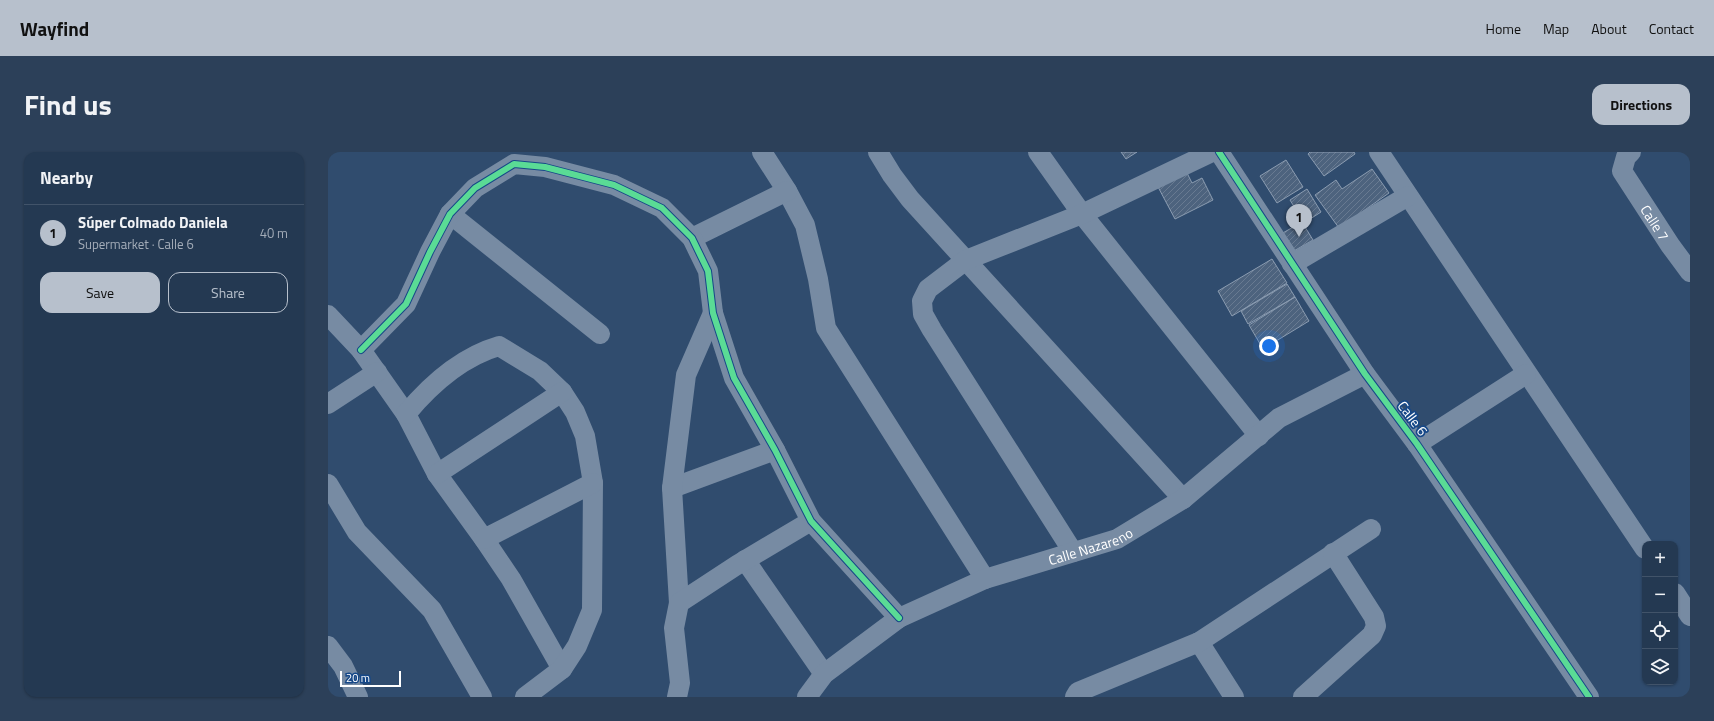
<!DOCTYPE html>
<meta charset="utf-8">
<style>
:root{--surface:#243952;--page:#2c4059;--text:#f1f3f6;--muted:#a3acb8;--line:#415369;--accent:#b7c0cc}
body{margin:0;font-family:"Titillium Web",sans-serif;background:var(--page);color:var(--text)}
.controls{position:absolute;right:12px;bottom:12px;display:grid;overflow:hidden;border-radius:8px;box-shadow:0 1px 3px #0004}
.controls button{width:36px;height:36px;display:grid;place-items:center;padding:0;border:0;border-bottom:1px solid var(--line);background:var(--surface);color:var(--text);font:20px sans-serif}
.scale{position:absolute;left:12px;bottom:10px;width:61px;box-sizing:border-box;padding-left:4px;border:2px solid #fff;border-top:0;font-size:11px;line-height:14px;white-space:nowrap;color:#fff;-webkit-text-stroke:3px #164888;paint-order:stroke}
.you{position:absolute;left:941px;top:194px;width:14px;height:14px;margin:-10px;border:3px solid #fff;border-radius:50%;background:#1a73e8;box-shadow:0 0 0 6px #1a73e833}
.badge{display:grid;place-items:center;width:26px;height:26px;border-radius:50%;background:var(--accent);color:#111;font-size:13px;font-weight:700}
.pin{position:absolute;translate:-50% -33px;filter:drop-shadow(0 1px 2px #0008)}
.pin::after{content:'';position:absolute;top:21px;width:14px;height:12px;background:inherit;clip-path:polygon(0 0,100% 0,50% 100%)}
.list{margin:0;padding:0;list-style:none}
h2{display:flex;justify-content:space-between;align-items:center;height:52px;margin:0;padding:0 16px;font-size:17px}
h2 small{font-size:13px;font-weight:400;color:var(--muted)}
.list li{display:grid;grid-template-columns:26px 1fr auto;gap:12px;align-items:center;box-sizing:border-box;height:56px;padding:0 16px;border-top:1px solid var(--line)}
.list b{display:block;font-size:15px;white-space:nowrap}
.list p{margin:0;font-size:13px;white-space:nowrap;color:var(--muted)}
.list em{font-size:13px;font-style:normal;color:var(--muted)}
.actions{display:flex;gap:8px;padding:12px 16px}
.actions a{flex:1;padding:9px 0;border:1px solid var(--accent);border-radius:12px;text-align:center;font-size:14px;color:var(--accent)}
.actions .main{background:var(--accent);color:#111}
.icon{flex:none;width:22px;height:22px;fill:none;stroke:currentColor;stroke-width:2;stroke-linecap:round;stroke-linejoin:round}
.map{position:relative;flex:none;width:1362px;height:545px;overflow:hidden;border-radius:12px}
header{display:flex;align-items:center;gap:24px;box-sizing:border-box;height:56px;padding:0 20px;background:var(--accent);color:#111}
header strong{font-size:19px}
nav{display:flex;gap:22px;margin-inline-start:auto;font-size:14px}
.intro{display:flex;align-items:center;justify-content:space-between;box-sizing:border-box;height:96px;padding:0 24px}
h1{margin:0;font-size:28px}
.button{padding:10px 18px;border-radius:12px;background:var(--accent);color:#111;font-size:14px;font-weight:700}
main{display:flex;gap:24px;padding:0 24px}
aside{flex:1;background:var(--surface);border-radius:12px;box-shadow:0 1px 3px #0004}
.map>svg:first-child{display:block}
</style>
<header>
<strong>Wayfind</strong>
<nav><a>Home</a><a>Map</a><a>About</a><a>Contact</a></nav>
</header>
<div class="intro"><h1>Find us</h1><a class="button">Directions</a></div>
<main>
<aside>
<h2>Nearby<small></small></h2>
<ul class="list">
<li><span class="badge">1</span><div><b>Súper Colmado Daniela</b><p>Supermarket · Calle 6</p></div><em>40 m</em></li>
</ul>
<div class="actions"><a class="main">Save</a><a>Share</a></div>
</aside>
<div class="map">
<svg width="1362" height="545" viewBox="0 0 1362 545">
<defs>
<pattern id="building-hatch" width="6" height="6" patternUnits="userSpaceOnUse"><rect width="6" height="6" fill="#4d637e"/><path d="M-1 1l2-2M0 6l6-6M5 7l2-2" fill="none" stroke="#687a91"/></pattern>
</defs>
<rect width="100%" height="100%" fill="#304c6e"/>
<!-- building -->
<path fill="url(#building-hatch)" stroke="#8b9cb1" d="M793,0H809L798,7Z
M982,0H1026L1027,2L996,24L980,2Z
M958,8L975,35L949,51L932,24Z
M1044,17L1061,41L1011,76L987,43L1008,28L1014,37Z
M858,19L864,31L874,26L885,48L847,67L829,33Z
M979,37L993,60L976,71L962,48Z
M974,70L985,88L964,100L953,82Z
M944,107L959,131L904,164L890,139Z
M959,132L967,145L920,172L913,159Z
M967,145L981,169L935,197L921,173Z"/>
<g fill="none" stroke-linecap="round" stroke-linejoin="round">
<!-- minor -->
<g stroke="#778ba3" stroke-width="20">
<path d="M434,0L459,39L477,73L490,127L498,176L657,427"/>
<path d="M550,0L564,23L582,47L855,347"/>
<path d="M710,0L754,62L931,284"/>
<path d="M891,0L1037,222L1089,292L1261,545"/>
<path d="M1051,0L1317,397"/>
<path id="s1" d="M1303,0L1298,5L1294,19L1342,93L1362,120"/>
<path d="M122,62L272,182"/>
<path d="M364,86L459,39"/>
<path d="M964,112L1080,44"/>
<path d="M0,163L33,198L78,262L109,322L156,387L183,427L234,517"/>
<path d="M33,198L78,152L102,100L122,62L147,36L186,12L217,15L286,33L334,56L364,86L380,119L385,161L406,226L447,298L483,369L571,466"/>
<path d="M0,252L49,220"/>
<path d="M78,262C103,232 133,205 171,194L212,219L234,240L247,260L257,284L265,331L264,458L249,494L234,517L197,545"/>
<path d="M1089,292L1198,222"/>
<path d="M109,322L234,240"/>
<path d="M0,332L29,380L104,458L154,545"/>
<path d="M344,336L447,298"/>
<path d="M156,387L265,331"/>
<path d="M745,400L604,178L595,162L594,149L600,137L638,108L754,62L884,0"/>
<path d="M417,408L496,522"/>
<path d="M1347,441L1362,464"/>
<path d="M351,451L344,336L358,223L385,161"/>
<path d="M871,490L906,545"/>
<path d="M0,494L15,514L30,545"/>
<path d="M349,545L352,531L346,476L351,451L409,413L483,369"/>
<path id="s2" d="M479,545L496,522L571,466L657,427L789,387L855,347L951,266L1037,222"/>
<path d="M747,545L750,540L871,490L1043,377"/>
<path d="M975,545L1044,483L1048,474L1046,465L1005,401"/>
</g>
<defs>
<path id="cycleway" d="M891,0L1037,222L1089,292L1261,545
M33,198L78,152L102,100L122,62L147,36L186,12L217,15L286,33L334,56L364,86L380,119L385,161L406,226L447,298L483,369L571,466"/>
</defs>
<!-- cycleway casing -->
<use href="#cycleway" stroke="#164888" stroke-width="8"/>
<!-- cycleway -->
<use href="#cycleway" stroke="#5adb95" stroke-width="6"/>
</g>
<g text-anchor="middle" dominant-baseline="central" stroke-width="3.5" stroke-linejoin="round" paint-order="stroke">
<!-- street labels -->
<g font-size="14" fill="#fff" stroke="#164888">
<text stroke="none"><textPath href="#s1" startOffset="83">Calle 7</textPath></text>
<text transform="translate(1085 266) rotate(53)">Calle 6</text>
<text stroke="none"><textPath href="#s2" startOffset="327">Calle Nazareno</textPath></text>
</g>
</g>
</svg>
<div class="controls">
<button>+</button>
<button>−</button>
<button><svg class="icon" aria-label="locate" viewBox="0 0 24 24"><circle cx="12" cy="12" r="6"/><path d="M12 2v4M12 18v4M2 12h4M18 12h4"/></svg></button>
<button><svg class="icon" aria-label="layers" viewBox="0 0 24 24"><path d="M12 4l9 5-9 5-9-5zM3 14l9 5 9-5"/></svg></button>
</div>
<div class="scale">20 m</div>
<div class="you"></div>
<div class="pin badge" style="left:971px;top:85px">1</div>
</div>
</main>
